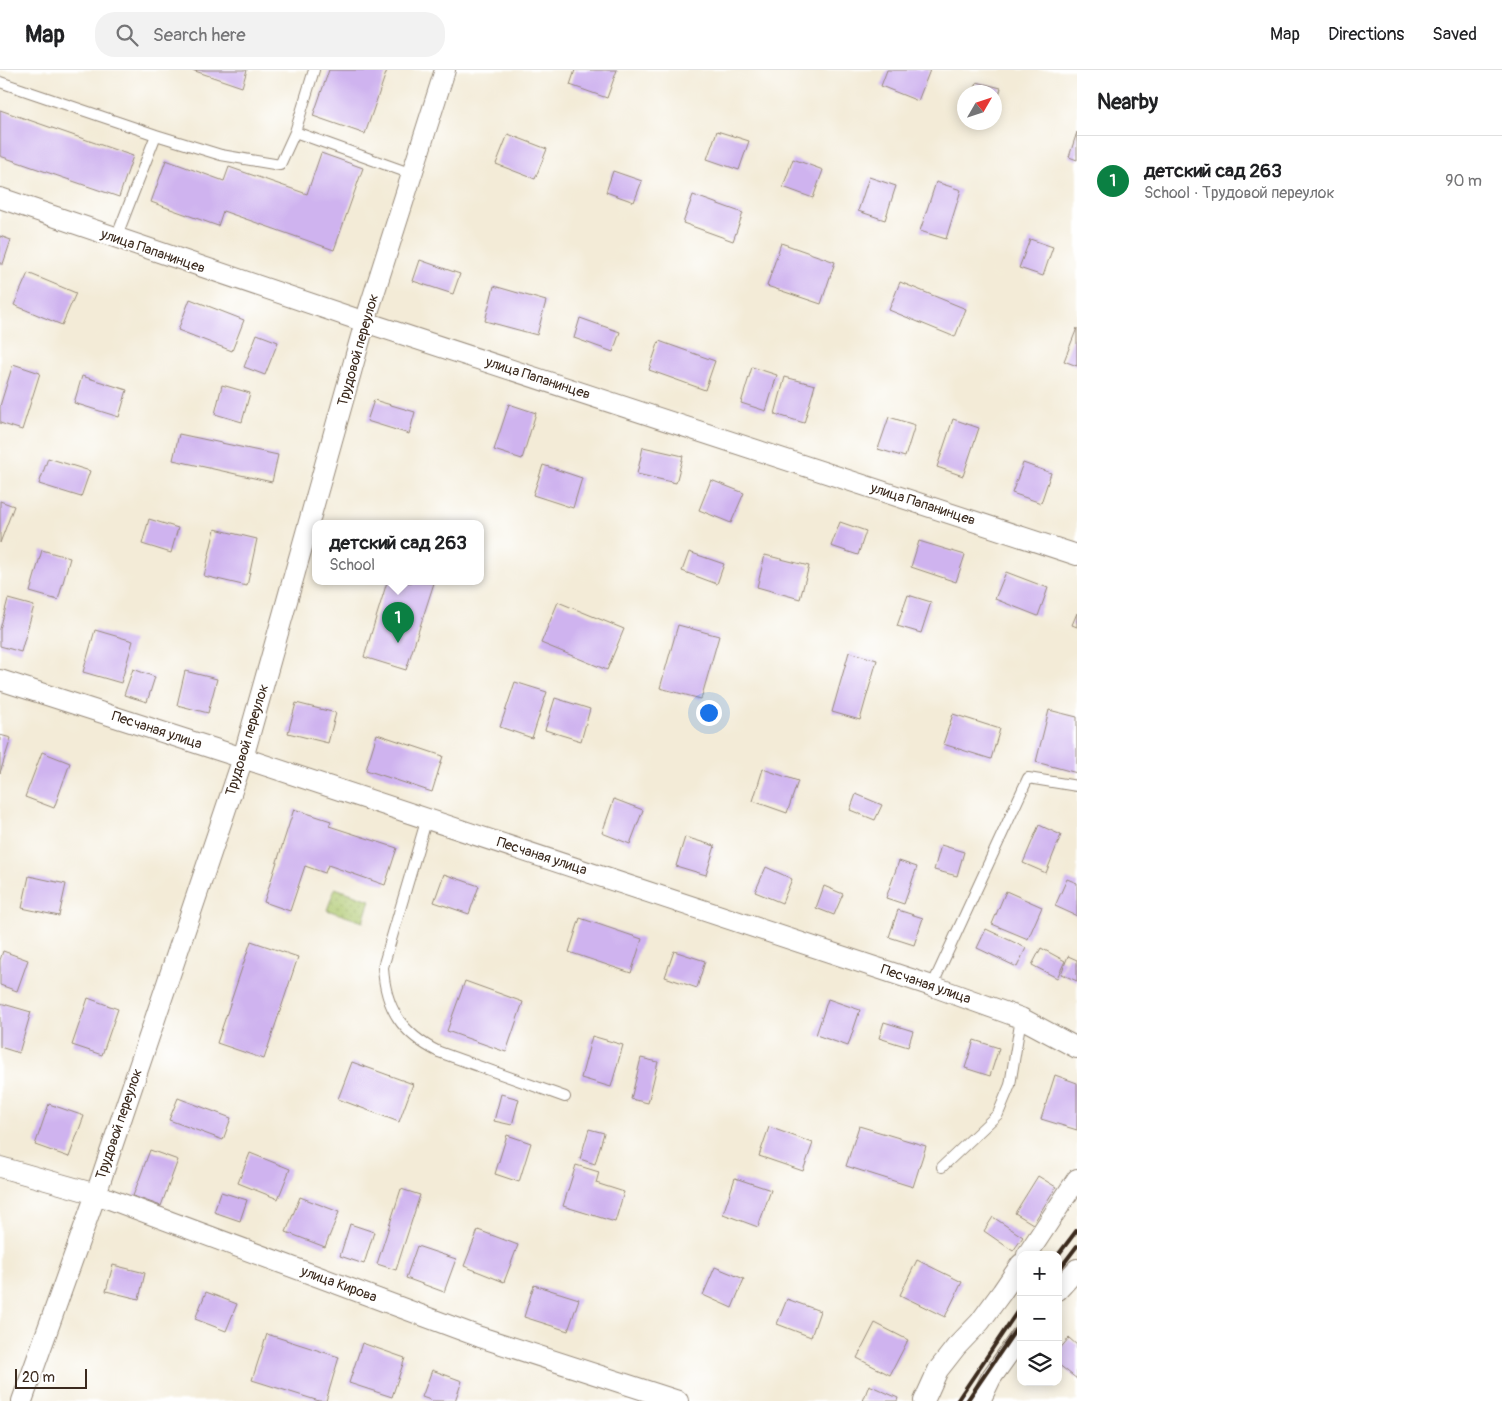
<!DOCTYPE html>
<meta charset="utf-8">
<style>
:root{--surface:#fff;--page:#f2f2f2;--text:#202124;--muted:#757577;--line:#e0e0e0;--accent:#0b8043}
body{margin:0;font-family:Pangolin,sans-serif;background:var(--page);color:var(--text)}
.controls{position:absolute;right:15px;bottom:15px;display:grid;overflow:hidden;border-radius:10px;box-shadow:0 2px 12px #0003}
.controls button{width:45px;height:45px;display:grid;place-items:center;padding:0;border:0;border-bottom:1px solid var(--line);background:var(--surface);color:var(--text);font:25px sans-serif}
.compass{position:absolute;left:957px;top:15px;width:45px;height:45px;border-radius:50%;background:var(--surface);box-shadow:0 2px 12px #0003;rotate:51deg}
.scale{position:absolute;left:15px;bottom:12px;width:72px;box-sizing:border-box;padding-left:5px;border:2px solid #3b2a1e;border-top:0;font-size:14px;line-height:18px;white-space:nowrap;color:#3b2a1e;-webkit-text-stroke:4px #fff;paint-order:stroke}
.you{position:absolute;left:708px;top:642px;width:18px;height:18px;margin:-12px;border:4px solid #fff;border-radius:50%;background:#1a73e8;box-shadow:0 0 0 8px #1a73e833}
.badge{display:grid;place-items:center;width:32px;height:32px;border-radius:50%;background:var(--accent);color:#fff;font-size:16px;font-weight:700}
.pin{position:absolute;translate:-50% -41px;filter:drop-shadow(0 1px 2px #0008)}
.pin::after{content:'';position:absolute;top:26px;width:18px;height:15px;background:inherit;clip-path:polygon(0 0,100% 0,50% 100%)}
.popup{position:absolute;left:312px;top:450px;width:172px;height:65px;box-sizing:border-box;display:grid;place-content:center;border-radius:10px;background:var(--surface);filter:drop-shadow(0 1px 4px #0005);font-size:16px;white-space:nowrap;color:var(--muted)}
.popup b{font-size:19px;color:var(--text)}
.popup::after{content:'';position:absolute;left:50%;top:100%;margin-left:-10px;border:10px solid transparent;border-top-color:var(--surface)}
.list{margin:0;padding:0;list-style:none}
h2{display:flex;justify-content:space-between;align-items:center;height:65px;margin:0;padding:0 20px;font-size:21px}
h2 small{font-size:16px;font-weight:400;color:var(--muted)}
.list li{display:grid;grid-template-columns:32px 1fr auto;gap:15px;align-items:center;box-sizing:border-box;height:90px;padding:0 20px;border-top:1px solid var(--line)}
.list b{display:block;font-size:19px;white-space:nowrap}
.list p{margin:0;font-size:16px;white-space:nowrap;color:var(--muted)}
.list em{font-size:16px;font-style:normal;color:var(--muted)}
.icon{flex:none;width:28px;height:28px;fill:none;stroke:currentColor;stroke-width:2;stroke-linecap:round;stroke-linejoin:round}
.map{position:relative;flex:none;width:1077px;height:1331px;overflow:hidden}
header{display:flex;align-items:center;gap:30px;box-sizing:border-box;height:70px;padding:0 25px;background:var(--surface);border-bottom:1px solid var(--line)}
header strong{font-size:24px}
nav{display:flex;gap:28px;margin-inline-start:auto;font-size:18px}
.search{width:350px;height:45px;background:var(--page);display:flex;align-items:center;gap:12px;box-sizing:border-box;padding:0 18px;border-radius:20px;color:var(--muted);font-size:19px}
main{display:flex}
aside{flex:1;background:var(--surface)}
.map>svg:first-child{display:block}
</style>
<header>
<strong>Map</strong>
<div class="search"><svg class="icon" aria-label="search" viewBox="0 0 24 24"><circle cx="10" cy="10" r="6"/><path d="M15 15l6 6"/></svg>Search here</div>
<nav><a>Map</a><a>Directions</a><a>Saved</a></nav>
</header>
<main>
<div class="map">
<svg width="1077" height="1331" viewBox="0 0 1077 1331">
<defs>
<pattern id="park-dots" width="8" height="8" patternUnits="userSpaceOnUse" patternTransform="scale(1.25)"><rect width="8" height="8" fill="#aec86e"/><path d="M2 2h.1M6 6h.1" fill="none" stroke="#8fa35a" stroke-width="1.8" stroke-linecap="round"/></pattern>
</defs>
<rect width="100%" height="100%" fill="#fff"/>
<filter id="ink" filterUnits="userSpaceOnUse"><feTurbulence type="fractalNoise" baseFrequency=".02" numOctaves="2"/><feDisplacementMap in="SourceGraphic" scale="10" xChannelSelector="R" yChannelSelector="G"/><feConvolveMatrix kernelMatrix="1 2 1 2 8 2 1 2 1" color-interpolation-filters="sRGB"/></filter>
<filter id="wash" filterUnits="userSpaceOnUse"><feTurbulence type="fractalNoise" baseFrequency=".0096" numOctaves="4" result="noise"/><feDisplacementMap in="SourceGraphic" scale="20" xChannelSelector="R" yChannelSelector="G"/><feGaussianBlur stdDeviation="1.12" result="paint"/><feColorMatrix in="noise" values="0 0 0 0 0 0 0 0 0 0 0 0 0 0 0 0 0 1.4 0 .05"/><feComposite in="paint" operator="in"/></filter>
<g filter="url(#wash)">
<rect width="100%" height="100%" fill="#f3ebd7"/>
<!-- park -->
<path fill="url(#park-dots)" stroke="#747946" d="M335,818L370,830L363,852L327,840Z"/>
<g id="blocks">
<!-- building -->
<path fill="#cfb3ef" d="M192,0H247L242,17Z
M329,0H387L365,64L313,46Z
M575,0H617L607,28L570,15Z
M887,0H930L918,31L881,16Z
M977,12L1001,18L996,37L994,36V22H974Z
M0,40L133,86L119,127L0,86Z
M717,61L749,71L739,100L707,89Z
M1077,62V90L1069,87Z
M508,64L547,79L535,109L496,94Z
M321,83L363,98L334,180L223,141L218,156L151,132L166,90L224,111L229,97L307,124Z
M793,89L823,100L813,128L783,117Z
M613,101L642,111L634,132L606,122Z
M869,107L896,116L885,150L858,141Z
M936,112L961,120L946,169L920,161Z
M693,125L743,143L733,171L683,153Z
M0,166L11,170L3,194H0Z
M1030,169L1053,177L1043,206L1019,198Z
M781,173L835,192L821,234L767,216Z
M420,190L460,204L453,224L413,211Z
M28,203L76,223L62,255L14,235Z
M900,212L966,239L955,267L889,240Z
M494,216L546,231L537,265L485,251Z
M190,229L244,250L232,281L178,260Z
M580,248L620,262L613,282L574,268Z
M1077,258V296L1064,291Z
M257,264L278,272L265,305L244,297Z
M659,271L715,291L705,320L649,300Z
M13,294L40,303L22,360L0,353V336Z
M752,297L777,305L766,341L741,333Z
M82,306L127,320L119,347L74,333Z
M785,307L815,315L804,353L775,344Z
M222,315L250,323L242,352L215,344Z
M374,330L415,342L409,364L367,351Z
M509,334L536,343L522,389L494,380Z
M889,347L915,355L905,387L878,379Z
M953,349L979,358L963,406L937,397Z
M179,364L278,385L272,412L173,390Z
M643,377L683,386L676,413L637,404Z
M48,388L90,401L81,427L39,414Z
M1023,393L1051,403L1041,433L1012,423Z
M543,395L582,408L573,438L533,425Z
M711,410L744,423L731,453L699,440Z
M0,431L14,436L0,473Z
M149,449L178,458L171,483L142,474Z
M840,452L866,461L858,485L831,476Z
M215,459L257,469L247,516L204,506Z
M919,471L965,485L956,512L911,497Z
M42,480L70,488L58,530L30,522Z
M689,482L724,494L717,514L682,501Z
M765,485L809,496L800,529L757,517Z
M1006,502L1048,518L1038,546L995,529Z
M387,512L434,513L406,600L364,587Z
M908,525L931,532L921,563L897,556Z
M8,529L34,536L21,582L0,576V559Z
M558,532L624,559L607,600L541,573Z
M1077,543V557L1072,555Z
M678,555L719,566L701,629L660,618Z
M95,560L133,571L121,613L83,602Z
M849,582L877,590L860,650L832,642Z
M133,599L155,607L147,632L124,625Z
M185,601L217,609L208,643L177,635Z
M515,612L547,622L532,668L500,657Z
M555,628L590,639L581,671L545,660Z
M296,633L336,643L328,673L288,663Z
M1049,640L1077,647V703L1036,692Z
M953,644L1000,659L991,689L943,674Z
M377,664L443,686L432,722L366,700Z
M0,665L11,668L0,703Z
M42,682L70,693L54,738L25,727Z
M763,699L798,711L787,743L753,731Z
M856,724L882,735L875,750L850,740Z
M614,729L643,740L630,774L602,763Z
M294,739L331,751L329,756L397,778L385,815L328,795L325,803L305,796L290,841L264,832Z
M1039,755L1061,765L1046,803L1023,793Z
M685,767L715,776L706,805L676,796Z
M941,775L964,782L957,806L934,800Z
M899,791L917,797L904,834L886,828Z
M766,797L792,809L782,833L755,822Z
M444,804L479,816L469,844L434,832Z
M29,806L66,814L59,846L22,838Z
M1067,809L1077,813V846L1055,836Z
M824,816L843,824L834,845L816,838Z
M1006,821L1042,837L1028,869L992,854Z
M898,840L923,848L914,875L889,867Z
M580,848L642,869L631,903L569,882Z
M986,859L1026,878L1017,897L977,878Z
M251,871L298,887L264,989L217,973Z
M1041,878L1065,891L1057,908L1032,895Z
M3,881L28,890L17,921L0,915V890Z
M674,881L705,891L697,918L665,907Z
M1068,886L1077,890V911L1061,904Z
M465,911L523,932L506,982L447,961Z
M88,928L118,939L102,985L72,975Z
M828,929L860,940L848,976L816,965Z
M0,933L31,942L19,983L0,977Z
M884,952L913,961L908,977L879,968Z
M592,966L623,975L611,1017L581,1008Z
M974,970L999,978L990,1006L965,998Z
M641,988L658,992L648,1033L631,1029Z
M352,992L413,1014L399,1052L338,1029Z
M1055,1005L1077,1013V1060L1041,1049Z
M501,1024L519,1029L512,1055L494,1051Z
M178,1028L231,1048L223,1070L169,1050Z
M49,1034L84,1046L69,1087L35,1075Z
M859,1056L926,1076L913,1117L846,1096Z
M769,1057L813,1073L803,1101L759,1086Z
M589,1059L604,1063L595,1094L580,1089Z
M507,1065L531,1073L519,1112L495,1104Z
M150,1080L178,1090L161,1136L133,1126Z
M250,1083L290,1099L278,1129L238,1113Z
M576,1095L599,1102L596,1113L624,1122L615,1152L563,1136Z
M1038,1106L1056,1117L1033,1154L1015,1143Z
M735,1108L771,1120L758,1157L723,1144Z
M401,1119L420,1125L396,1200L377,1194Z
M221,1122L247,1130L240,1151L214,1142Z
M300,1127L339,1142L325,1177L286,1162Z
M993,1147L1023,1167L1013,1181L984,1161Z
M350,1154L374,1162L364,1194L340,1186Z
M478,1160L518,1175L504,1212L464,1196Z
M417,1176L456,1189L444,1222L406,1208Z
M917,1190L962,1212L945,1247L900,1225Z
M113,1195L145,1203L139,1229L106,1221Z
M715,1197L744,1209L732,1238L703,1225Z
M534,1215L579,1229L568,1261L524,1247Z
M206,1222L237,1234L226,1261L195,1249Z
M787,1229L820,1241L811,1267L777,1254Z
M875,1253L908,1270L890,1305L857,1288Z
M267,1264L339,1287L326,1331H319L252,1310Z
M1069,1268L1077,1275V1309L1058,1294V1281Z
M362,1273L405,1288L392,1327L349,1313Z
M432,1300L462,1311L455,1331H433L422,1327Z
M869,1315L898,1328L897,1331H863Z"/>
</g>
</g>
<g filter="url(#ink)">
<use href="#blocks" fill-opacity="0" stroke="#978a7a" stroke-width="1"/>
<g fill="none" stroke-linecap="round" stroke-linejoin="round">
<defs>
<path id="service" d="M0,12L156,65
M295,62L314,0
M116,168L156,65L221,85L280,95L295,62L412,104
M427,748L383,897C385,938 402,964 439,982L565,1027
M932,916L1028,708L1077,716
M942,1097L998,1044L1010,1015L1021,948"/>
<path id="minor" d="M0,128L365,252L1077,485
M0,610L243,688L932,916L1021,948L1077,978
M0,1097L96,1124L480,1267L678,1331
M1027,1185L1077,1109
M1058,1220L1077,1199
M22,1331L96,1124L243,688L365,252L445,0
M924,1331L938,1300L956,1277L980,1252L1002,1222L1021,1194
M980,1331L991,1308L1021,1266"/>
</defs>
<!-- service casing -->
<use href="#service" stroke="#978a7a" stroke-width="12"/>
<!-- minor casing -->
<use href="#minor" stroke="#978a7a" stroke-width="22"/>
<!-- service -->
<use href="#service" stroke="#fff" stroke-width="10"/>
<!-- minor -->
<use href="#minor" stroke="#fff" stroke-width="20"/>
<!-- rail -->
<path stroke="#3b2a1e" stroke-width="4" d="M1058,1185L1077,1160
M1058,1201L1077,1176
M957,1331L1021,1236
M967,1331L1021,1252"/>
</g>
</g>
<g text-anchor="middle" dominant-baseline="central" stroke-width="4" stroke-linejoin="round" paint-order="stroke">
<!-- street labels -->
<g font-size="14" fill="#3b2a1e" stroke="#fff">
<text transform="translate(153 181) rotate(19)">улица Папанинцев</text>
<text transform="translate(358 280) rotate(-74)">Трудовой переулок</text>
<text transform="translate(538 308) rotate(18)">улица Папанинцев</text>
<text transform="translate(923 434) rotate(18)">улица Папанинцев</text>
<text transform="translate(157 660) rotate(18)">Песчаная улица</text>
<text transform="translate(247 670) rotate(-73)">Трудовой переулок</text>
<text transform="translate(542 786) rotate(18)">Песчаная улица</text>
<text transform="translate(926 914) rotate(19)">Песчаная улица</text>
<text transform="translate(119 1054) rotate(-71)">Трудовой переулок</text>
<text transform="translate(339 1214) rotate(20)">улица Кирова</text>
</g>
</g>
</svg>
<div class="controls">
<button>+</button>
<button>−</button>
<button><svg class="icon" aria-label="layers" viewBox="0 0 24 24"><path d="M12 4l9 5-9 5-9-5zM3 14l9 5 9-5"/></svg></button>
</div>
<svg class="compass" viewBox="-18 -18 36 36"><path d="M0-13l5 13h-10z" fill="#e53935"/><path d="M0 13l5-13h-10z" fill="#757577"/></svg>
<div class="scale">20 m</div>
<div class="you"></div>
<div class="pin badge" style="left:398px;top:573px">1</div>
<div class="popup"><b>детский сад 263</b>School</div>
</div>
<aside>
<h2>Nearby<small></small></h2>
<ul class="list">
<li><span class="badge">1</span><div><b>детский сад 263</b><p>School · Трудовой переулок</p></div><em>90 m</em></li>
</ul>
</aside>
</main>
